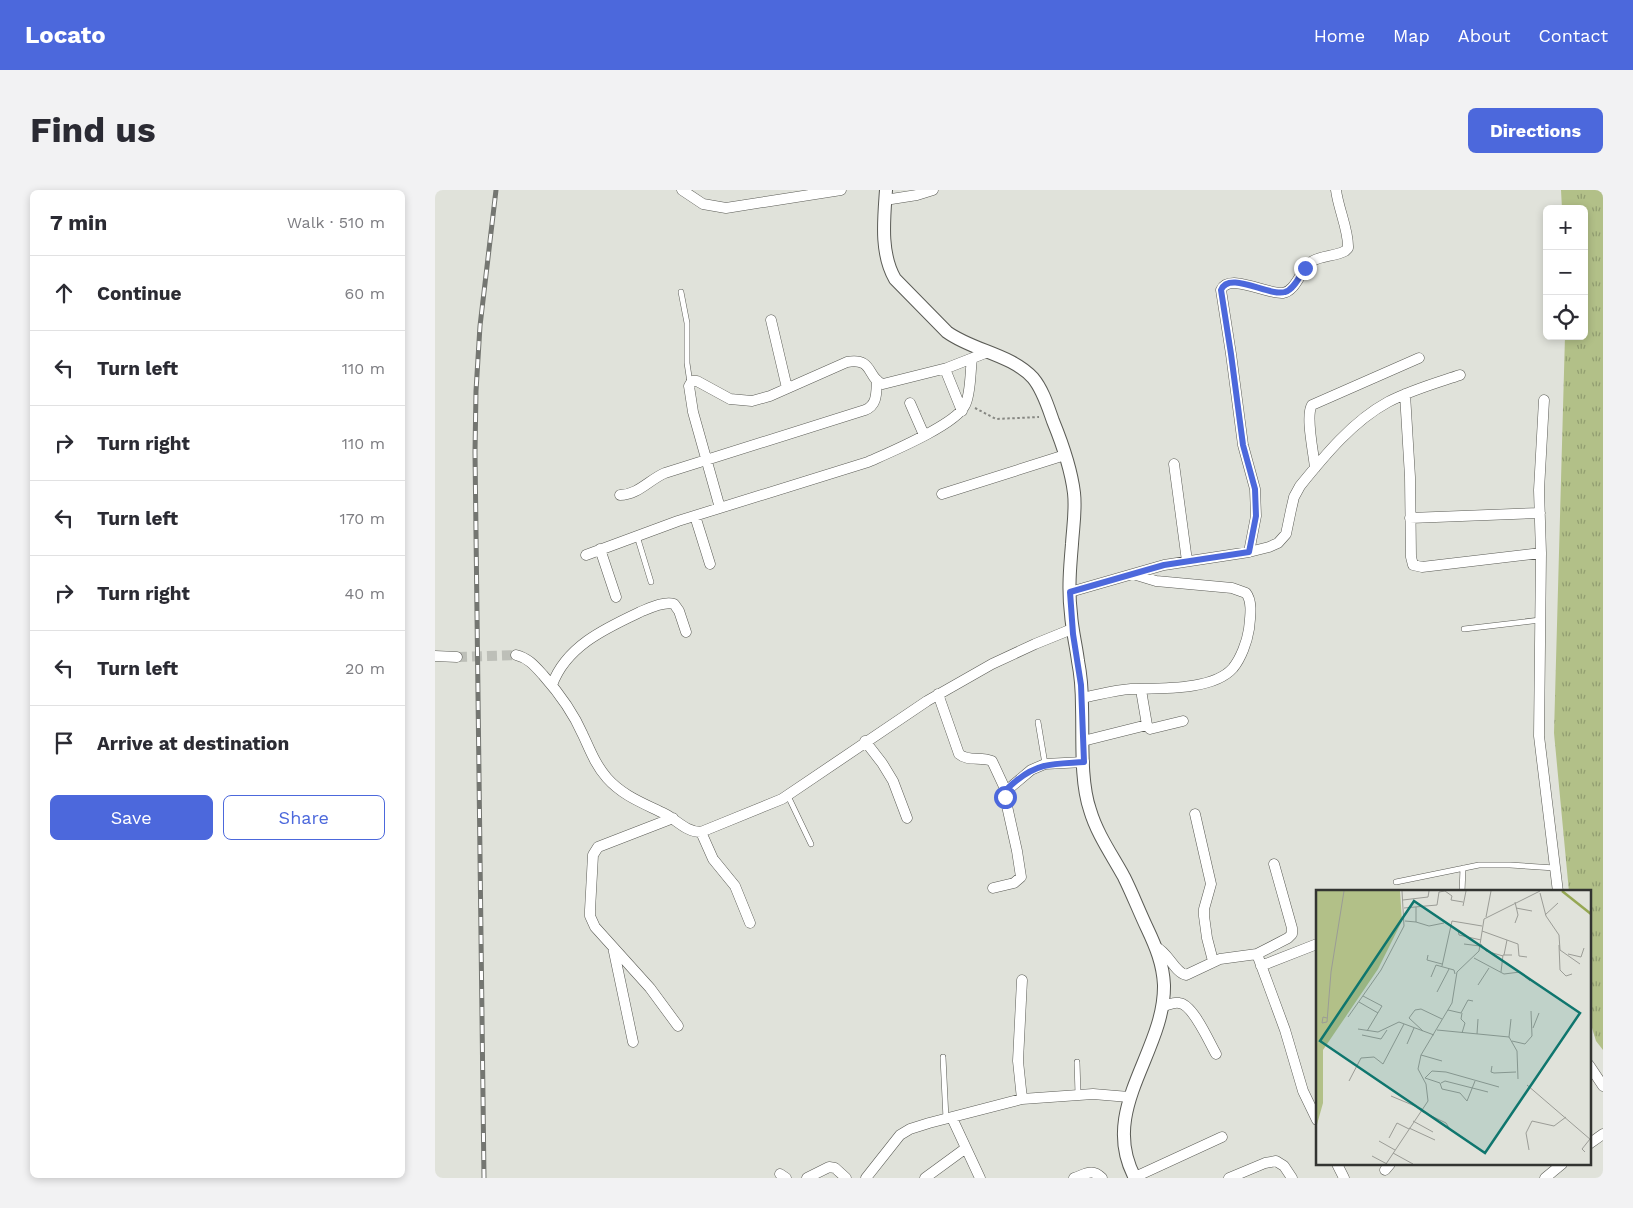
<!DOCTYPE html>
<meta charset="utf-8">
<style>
:root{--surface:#fff;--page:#f2f2f3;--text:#2b2b33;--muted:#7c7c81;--line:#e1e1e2;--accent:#4c68dc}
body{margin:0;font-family:"Work Sans",sans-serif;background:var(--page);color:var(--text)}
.controls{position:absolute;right:15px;top:15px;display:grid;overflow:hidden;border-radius:8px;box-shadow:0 2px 8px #0003}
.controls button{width:45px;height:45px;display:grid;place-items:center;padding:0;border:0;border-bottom:1px solid var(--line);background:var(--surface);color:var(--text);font:25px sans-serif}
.stop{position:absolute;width:15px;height:15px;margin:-11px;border:4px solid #4c68dc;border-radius:50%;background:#fff}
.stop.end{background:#4c68dc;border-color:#fff;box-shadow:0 1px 5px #0008}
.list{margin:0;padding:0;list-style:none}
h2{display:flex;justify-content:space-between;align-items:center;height:65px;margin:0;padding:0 20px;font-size:21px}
h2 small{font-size:16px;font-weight:400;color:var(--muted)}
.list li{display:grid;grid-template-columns:32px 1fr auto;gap:15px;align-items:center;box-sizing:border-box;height:75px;padding:0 20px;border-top:1px solid var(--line)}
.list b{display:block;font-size:19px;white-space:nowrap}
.list em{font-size:16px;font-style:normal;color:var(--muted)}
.actions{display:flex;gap:10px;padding:15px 20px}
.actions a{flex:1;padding:11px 0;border:1px solid var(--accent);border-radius:8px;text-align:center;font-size:18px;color:var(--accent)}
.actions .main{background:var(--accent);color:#fff}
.icon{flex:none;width:28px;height:28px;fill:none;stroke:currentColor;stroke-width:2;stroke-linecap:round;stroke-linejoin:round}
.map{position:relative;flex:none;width:1168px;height:988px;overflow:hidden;border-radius:8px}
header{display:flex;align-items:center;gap:30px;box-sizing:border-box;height:70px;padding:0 25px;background:var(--accent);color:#fff}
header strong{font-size:24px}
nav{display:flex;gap:28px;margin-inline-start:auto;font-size:18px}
.intro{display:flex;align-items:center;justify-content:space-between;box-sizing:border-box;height:120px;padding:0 30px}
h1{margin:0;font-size:35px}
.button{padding:12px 22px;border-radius:8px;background:var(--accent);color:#fff;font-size:18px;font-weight:700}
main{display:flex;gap:30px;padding:0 30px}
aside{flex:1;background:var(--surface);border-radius:8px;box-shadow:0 2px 8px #0003}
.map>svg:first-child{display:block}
</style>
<header>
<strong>Locato</strong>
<nav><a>Home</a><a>Map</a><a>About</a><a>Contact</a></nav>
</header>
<div class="intro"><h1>Find us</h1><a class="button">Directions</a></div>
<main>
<aside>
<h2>7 min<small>Walk · 510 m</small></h2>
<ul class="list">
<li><svg class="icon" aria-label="ahead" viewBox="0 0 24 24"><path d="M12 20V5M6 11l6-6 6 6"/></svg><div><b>Continue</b></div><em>60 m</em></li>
<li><svg class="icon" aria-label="left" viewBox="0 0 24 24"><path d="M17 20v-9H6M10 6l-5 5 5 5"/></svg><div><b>Turn left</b></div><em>110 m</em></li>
<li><svg class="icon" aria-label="right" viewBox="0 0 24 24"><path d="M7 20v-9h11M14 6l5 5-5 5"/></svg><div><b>Turn right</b></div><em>110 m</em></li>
<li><svg class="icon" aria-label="left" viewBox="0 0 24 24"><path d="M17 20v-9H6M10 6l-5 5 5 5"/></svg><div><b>Turn left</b></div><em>170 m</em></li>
<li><svg class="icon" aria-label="right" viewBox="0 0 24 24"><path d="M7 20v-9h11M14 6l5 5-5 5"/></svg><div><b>Turn right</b></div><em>40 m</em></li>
<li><svg class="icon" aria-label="left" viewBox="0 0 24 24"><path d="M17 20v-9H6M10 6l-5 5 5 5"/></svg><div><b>Turn left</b></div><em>20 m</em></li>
<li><svg class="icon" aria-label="arrive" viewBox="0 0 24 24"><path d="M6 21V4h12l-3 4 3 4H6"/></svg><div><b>Arrive at destination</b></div></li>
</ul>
<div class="actions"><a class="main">Save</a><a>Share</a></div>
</aside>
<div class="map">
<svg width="1168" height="988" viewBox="0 0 1168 988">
<defs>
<pattern id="grass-tufts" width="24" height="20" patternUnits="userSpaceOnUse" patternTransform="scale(1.25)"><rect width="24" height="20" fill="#b2c088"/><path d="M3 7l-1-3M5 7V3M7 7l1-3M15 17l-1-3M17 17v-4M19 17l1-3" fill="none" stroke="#919d70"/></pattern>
</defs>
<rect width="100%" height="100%" fill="#e0e2da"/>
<!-- grass -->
<path fill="url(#grass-tufts)" d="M1126,0H1168V860L1161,851L1154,828V702H1134L1119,543L1130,146H1149V19H1127Z"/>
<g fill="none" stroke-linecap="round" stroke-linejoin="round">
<!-- minor-tunnel -->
<path stroke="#bdbfb8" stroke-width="10" stroke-dasharray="10 5" stroke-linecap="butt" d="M22,467L81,465"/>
<defs>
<path id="service" d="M246,102L252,133V173L255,193
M202,346L216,392
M1029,439L1105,430
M603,532L610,574
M353,606L376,654
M961,692L1044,675H1075L1120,678
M1027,702L1028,678
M508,867L511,929
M642,872L643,904"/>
<path id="minor" d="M247,0L268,14L291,18L406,0
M450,10L482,5L498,0
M336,130L352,198
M510,179L527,221
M970,204L975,287L976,367L978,375L987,377L1106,363
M1109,210L1104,300L1106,363L1104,546L1123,702
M475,213L489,245
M739,274L752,371
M880,278C879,264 870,226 877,215L984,168
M507,304L630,265
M185,305C203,305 215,289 230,283L430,220C443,215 441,202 442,190
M285,318L258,222L254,196L257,191H262L295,209L317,211L335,206L412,172C439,167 432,189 448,194L512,178L553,162
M260,326L275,374
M975,328L1105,323
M165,359L181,407
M814,362L821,326L820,299L808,255L796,164L786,100C794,82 833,105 848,103C861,101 866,79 876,72C886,65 899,67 910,61L913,58C914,41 903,18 901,0
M151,365L243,331L433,272C453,263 521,235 530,215C536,204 535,182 537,169
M635,402L729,375L814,362L834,357L843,353L851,344L856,320L859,307L865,296C890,265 918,231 953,212C976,200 1001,193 1025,185
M81,465C93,468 99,475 108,485C124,503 138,522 148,545C155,560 160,574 172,588C188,606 208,613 230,624C242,630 251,642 266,642L347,609L492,511L557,474L600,454L637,439
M0,466L22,467
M117,495C131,456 171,438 205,422C215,418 229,411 239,414L244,421L251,442
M706,500L712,535L715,539L748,531
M503,504L524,564C533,572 546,566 557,571L571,601
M647,508C663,505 679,500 696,499C724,498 778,501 798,478C806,468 812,452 814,439C815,428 818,412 811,403L797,398L721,391L698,384
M430,551L447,573L458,591L472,628
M648,551L712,535
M760,624L776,694L769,719V726L772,748L778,771
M238,628L163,657L158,665L155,720V726L160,737L215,798L243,836
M266,642L278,669L300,696L315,733
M558,698L579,693L586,687L582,661L570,607L571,601L596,580L610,574L649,572
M178,757L198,852
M721,757C734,763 739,782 751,785L785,769L822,764L853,748L857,744V738L839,674
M822,764L850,840L868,901L882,930
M826,776L882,754
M587,790L583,871L587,909
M728,816C733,815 739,812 744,813C758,814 774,852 781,864
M1154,875L1168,896
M517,928L545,988
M1154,954L1168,944
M902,974L909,988
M950,980L955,974
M345,984L351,988
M700,987L787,947
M372,988L394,977L400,978L411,988
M431,988L465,945L475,939L494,933L587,909L658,904L694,907
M490,988L531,958
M639,988C651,984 657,978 667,988
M794,988L830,973L841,971L849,976L857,988
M1110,988L1127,974"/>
<path id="tertiary" d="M451,0C449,29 445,63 460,89L512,142C538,161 576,164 598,188C608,200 613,217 618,231C627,253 636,278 639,303C641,320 638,337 637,354C635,377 633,401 636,424C637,440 641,455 643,471C646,486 647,502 647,517C648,548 645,591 655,620C662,644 677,665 689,687C697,703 704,721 712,738C721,757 728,774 729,795C730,863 663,919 700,988"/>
</defs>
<!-- service casing -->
<use href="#service" stroke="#5a5b55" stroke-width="6"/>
<!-- minor casing -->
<use href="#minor" stroke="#5a5b55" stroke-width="11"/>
<!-- tertiary casing -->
<use href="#tertiary" stroke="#5a5b55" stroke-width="14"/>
<!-- path -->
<path stroke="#868782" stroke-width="2" stroke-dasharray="2.5 2.5" stroke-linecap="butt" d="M540,218L561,229L604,227"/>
<!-- service -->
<use href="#service" stroke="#fff" stroke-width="5"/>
<!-- minor -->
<use href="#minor" stroke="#fff" stroke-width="10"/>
<!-- tertiary -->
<use href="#tertiary" stroke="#fff" stroke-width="12"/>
<defs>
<path id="rail" d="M49,988L40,262L41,201L45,136L61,0"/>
</defs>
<!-- rail casing -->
<use href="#rail" stroke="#747671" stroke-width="5"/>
<!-- rail -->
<use href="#rail" stroke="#fff" stroke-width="3" stroke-dasharray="9" stroke-linecap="butt"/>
</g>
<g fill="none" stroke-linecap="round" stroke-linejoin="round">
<!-- route -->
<path stroke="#4c68dc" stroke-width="6" d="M570,607C570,599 575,596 581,591C604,572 620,574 649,572L646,495L638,444L635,402L729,375L814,362L821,326L820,299L808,255L796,164L786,100C794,80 834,107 850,102C859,100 865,85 870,78"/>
</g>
<!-- overview -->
<g transform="translate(881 700)">
<rect width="275" height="275" fill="#e0e2da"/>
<path d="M0,1H84L86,31L62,79L7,160V213L0,238Z" fill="#b2c088"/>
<path fill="none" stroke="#95a753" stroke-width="2.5" d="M246,1L275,24"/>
<path fill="none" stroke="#9b9c96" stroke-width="1" d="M129,1L136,6L135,10L147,12M224,3L230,26L243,45L244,60L264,74M87,10L112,7L113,1M147,16L150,1M88,18L121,15L123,2L129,1M200,18L216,21M229,25L242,13M170,27L175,1M89,31L100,32V17M100,32L113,36L128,33M199,33L202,25L199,12M142,40L143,45L165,50M166,41L202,54L203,66L211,67M148,54L164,56M165,54L170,61L187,66M243,55L244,80L250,86L256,84M252,64L265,67L268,58M112,65L111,70L126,74M188,65L191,50M158,68L188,84L204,82L214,91M126,76L136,31L166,36M185,82L187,65H196M115,87L120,75L138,80L139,84M162,95L173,78M121,102L133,79M47,106L66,116L51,141M43,112L62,123M132,120L145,123L152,110L157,111M146,123L145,129L149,133L146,143M32,127L65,80L88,36L86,1M11,128L7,127L6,133L11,132L15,82L28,1M217,138L223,123M42,139L62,142L83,132L118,145M121,140L193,147L201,161L202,189M107,141L93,128L99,120L105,119L126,129M161,144L162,129M46,145L65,149L71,140M193,147L195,129M196,151L209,154L216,146L215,121M91,154L98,138M105,165L126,171M176,176L175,182L178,183L200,182M109,188L116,181L130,182L183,197M109,188L124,193L126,199L144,203L151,211L159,191M33,191L45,168L58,167L67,174L88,134M125,193L129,191L172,202M211,195L275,250M75,206L106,219M105,221L130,233L135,241M97,231L117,242M93,238L119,250M73,248L81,233L93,239M63,251L79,260M213,260L210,243L216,231L238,236L250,227M269,262L266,259L274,249M77,263L97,274M56,266L71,274M70,274L112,211L110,194L102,179L105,165L136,113L141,82L163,61L168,29L224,1"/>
<path fill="#0f766e" fill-opacity="0.15" stroke="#0f766e" stroke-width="2.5" d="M98,11L264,123L169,263L4,151Z"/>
<rect width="275" height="275" fill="none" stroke="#333431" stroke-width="2.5"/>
</g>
</svg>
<div class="controls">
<button>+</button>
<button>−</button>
<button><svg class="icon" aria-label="locate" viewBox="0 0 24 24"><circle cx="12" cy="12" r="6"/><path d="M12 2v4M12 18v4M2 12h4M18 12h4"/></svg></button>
</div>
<div class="stop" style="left:570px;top:607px"></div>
<div class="stop end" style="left:870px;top:78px"></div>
</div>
</main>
